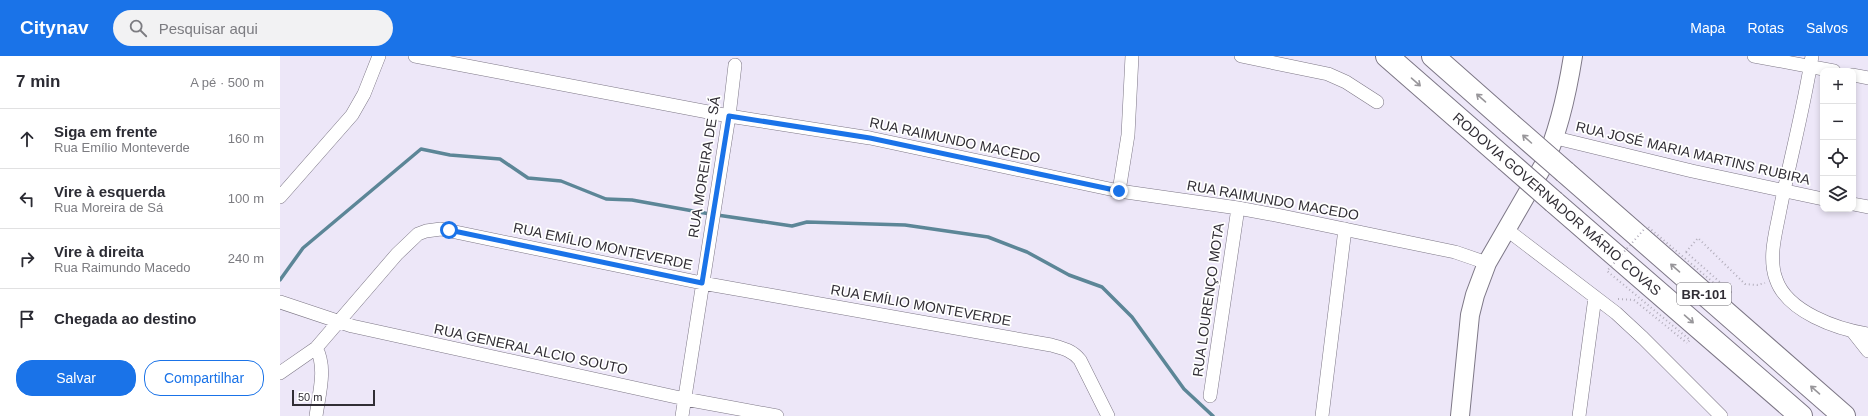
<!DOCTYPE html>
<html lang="pt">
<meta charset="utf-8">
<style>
:root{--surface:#fff;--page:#f2f2f3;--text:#2b2b33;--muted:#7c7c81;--line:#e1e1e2;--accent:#1a73e8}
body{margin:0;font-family:Helvetica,sans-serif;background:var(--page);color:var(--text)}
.controls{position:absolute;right:12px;top:12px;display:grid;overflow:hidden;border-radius:8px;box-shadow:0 2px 6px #0003}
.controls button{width:36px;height:36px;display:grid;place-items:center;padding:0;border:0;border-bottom:1px solid var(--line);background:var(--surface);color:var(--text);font:20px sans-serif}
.scale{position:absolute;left:12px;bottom:10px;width:83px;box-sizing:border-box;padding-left:4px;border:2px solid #312e35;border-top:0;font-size:11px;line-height:14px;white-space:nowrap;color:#312e35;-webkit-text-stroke:3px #fff;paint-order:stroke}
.stop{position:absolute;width:12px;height:12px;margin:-9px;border:3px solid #1a73e8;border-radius:50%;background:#fff}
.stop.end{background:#1a73e8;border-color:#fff;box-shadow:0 1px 4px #0008}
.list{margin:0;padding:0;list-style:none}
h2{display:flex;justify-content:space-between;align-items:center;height:52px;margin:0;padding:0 16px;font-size:17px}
h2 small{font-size:13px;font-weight:400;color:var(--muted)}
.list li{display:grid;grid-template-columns:26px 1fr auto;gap:12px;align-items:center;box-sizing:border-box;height:60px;padding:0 16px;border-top:1px solid var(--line)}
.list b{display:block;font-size:15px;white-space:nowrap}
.list p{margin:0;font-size:13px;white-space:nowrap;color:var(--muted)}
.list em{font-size:13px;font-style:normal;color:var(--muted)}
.actions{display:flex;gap:8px;padding:12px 16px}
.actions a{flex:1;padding:9px 0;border:1px solid var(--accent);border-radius:16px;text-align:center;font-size:14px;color:var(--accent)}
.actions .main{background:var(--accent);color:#fff}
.icon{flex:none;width:22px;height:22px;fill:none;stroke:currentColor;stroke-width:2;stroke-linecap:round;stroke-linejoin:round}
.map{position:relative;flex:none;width:1588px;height:360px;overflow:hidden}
header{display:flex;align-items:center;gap:24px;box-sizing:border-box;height:56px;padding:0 20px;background:var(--accent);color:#fff}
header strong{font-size:19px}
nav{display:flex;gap:22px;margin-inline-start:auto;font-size:14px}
.search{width:280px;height:36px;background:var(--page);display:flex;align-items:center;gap:10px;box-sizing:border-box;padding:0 14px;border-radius:22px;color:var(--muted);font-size:15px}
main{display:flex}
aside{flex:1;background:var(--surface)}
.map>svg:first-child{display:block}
</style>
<header>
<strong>Citynav</strong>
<div class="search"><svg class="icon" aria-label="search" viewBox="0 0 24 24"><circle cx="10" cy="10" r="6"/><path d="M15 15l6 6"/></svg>Pesquisar aqui</div>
<nav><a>Mapa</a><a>Rotas</a><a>Salvos</a></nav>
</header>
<main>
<aside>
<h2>7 min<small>A pé · 500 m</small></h2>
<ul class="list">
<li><svg class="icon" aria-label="ahead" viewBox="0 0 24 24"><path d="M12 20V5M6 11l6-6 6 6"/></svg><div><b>Siga em frente</b><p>Rua Emílio Monteverde</p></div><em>160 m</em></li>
<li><svg class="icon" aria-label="left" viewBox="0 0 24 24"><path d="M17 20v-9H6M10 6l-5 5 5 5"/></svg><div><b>Vire à esquerda</b><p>Rua Moreira de Sá</p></div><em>100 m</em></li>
<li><svg class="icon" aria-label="right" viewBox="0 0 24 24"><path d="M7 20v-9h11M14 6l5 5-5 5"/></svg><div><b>Vire à direita</b><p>Rua Raimundo Macedo</p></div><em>240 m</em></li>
<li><svg class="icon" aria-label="arrive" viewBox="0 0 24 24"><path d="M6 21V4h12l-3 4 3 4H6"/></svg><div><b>Chegada ao destino</b></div></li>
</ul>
<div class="actions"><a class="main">Salvar</a><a>Compartilhar</a></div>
</aside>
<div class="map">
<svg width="1588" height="360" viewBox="0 0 1588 360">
<rect width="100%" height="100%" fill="#ede7f8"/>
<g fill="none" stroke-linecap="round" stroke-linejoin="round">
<!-- stream -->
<path stroke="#5c8697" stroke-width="3.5" d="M437,159L512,170L527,166L625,169L708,181L747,196L789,219L822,231L852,261L904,333L933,360
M0,224L23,192L141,93L170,99L220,103L248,122L281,125L326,143L352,144L430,158"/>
<defs>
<path id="street" d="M135,0L449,60L590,82L839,135L958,152L1001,160L1175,196L1207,207
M961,0L1048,18L1066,26L1097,46
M1474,0L1554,15
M1532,0C1524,52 1510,103 1500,154C1496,176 1488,201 1496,223C1507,256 1557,273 1588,278
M1573,19L1588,22
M1276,82L1412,115L1543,143
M839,135L848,79L852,0
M0,141L72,59L84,38L99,0
M1573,148L1588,151
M1226,173L1336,257L1363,282L1441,360
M0,246L72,270L405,343L497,360
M1573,276L1588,295
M0,317L36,292L117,198L138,178L146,175L161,173L422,227L771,289C782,292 792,294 800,304L828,360
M930,340L958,152
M36,360C39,338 47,311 36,292
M402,360L449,60L455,9
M1042,360L1065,173
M1299,360L1315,241"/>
<path id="secondary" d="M1180,360L1190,259L1195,239L1207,207L1263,110C1279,75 1287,38 1293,0"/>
<path id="highway" d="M1107,0L1226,104
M1153,0L1230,68
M1285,116L1564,360
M1274,146L1521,360"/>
</defs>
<!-- street casing -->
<use href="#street" stroke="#7d7786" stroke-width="14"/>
<!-- secondary casing -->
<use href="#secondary" stroke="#7d7786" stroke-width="20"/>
<!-- highway casing -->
<use href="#highway" stroke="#7d7786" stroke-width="24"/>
<!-- path -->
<path stroke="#b2adbb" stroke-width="2" stroke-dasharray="1 3" stroke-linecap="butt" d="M1406,196L1418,182L1465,228L1477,229L1485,227
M1338,243L1354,244L1407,287"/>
<!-- street -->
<use href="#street" stroke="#fff" stroke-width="13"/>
<!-- secondary -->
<use href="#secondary" stroke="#fff" stroke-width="18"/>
<!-- highway -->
<use href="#highway" stroke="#fff" stroke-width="22"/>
<defs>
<path id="highway-bridge" d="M1230,68L1285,116
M1226,104L1274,146"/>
</defs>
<!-- highway-bridge casing -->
<use href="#highway-bridge" stroke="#7d7786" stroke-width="24" stroke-linecap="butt"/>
<!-- path-bridge -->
<path stroke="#b2adbb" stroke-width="2" stroke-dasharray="1 3" stroke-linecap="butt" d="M1406,196L1451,236L1448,239L1367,170L1327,215L1410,284L1407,287"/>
<!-- highway-bridge -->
<use href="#highway-bridge" stroke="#fff" stroke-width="22"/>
</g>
<!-- one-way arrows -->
<defs><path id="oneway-shaft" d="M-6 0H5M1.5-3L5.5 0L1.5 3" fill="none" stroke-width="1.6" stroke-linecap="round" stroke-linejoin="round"/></defs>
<g stroke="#98969a">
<use href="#oneway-shaft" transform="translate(1136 26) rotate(41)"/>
<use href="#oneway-shaft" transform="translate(1201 42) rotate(-139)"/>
<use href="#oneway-shaft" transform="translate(1247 83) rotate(-138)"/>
<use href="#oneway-shaft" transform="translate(1395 212) rotate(-139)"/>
<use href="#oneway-shaft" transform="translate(1409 263) rotate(41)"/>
<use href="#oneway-shaft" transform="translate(1535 334) rotate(-139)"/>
</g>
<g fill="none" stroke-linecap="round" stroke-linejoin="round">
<!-- route -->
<path stroke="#1a73e8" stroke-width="5" d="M169,174L422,227L449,60L590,82L839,135"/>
</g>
<g text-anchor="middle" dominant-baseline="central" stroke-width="3.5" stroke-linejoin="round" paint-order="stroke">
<!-- shield labels -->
<rect fill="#fff" stroke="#6f6d72" stroke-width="1" x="1397" y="227" width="54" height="22" rx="3"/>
<g font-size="13" font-weight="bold" fill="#312e35">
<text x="1424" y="238">BR-101</text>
</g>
<!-- street labels -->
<g font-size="14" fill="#312e35" stroke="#fff">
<text transform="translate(675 84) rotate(12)">RUA RAIMUNDO MACEDO</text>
<text transform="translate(1413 97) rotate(13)">RUA JOSÉ MARIA MARTINS RUBIRA</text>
<text transform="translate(424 111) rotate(-81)">RUA MOREIRA DE SÁ</text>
<text transform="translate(993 144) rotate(10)">RUA RAIMUNDO MACEDO</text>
<text transform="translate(1277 148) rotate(41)">RODOVIA GOVERNADOR MÁRIO COVAS</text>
<text transform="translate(323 190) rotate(12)">RUA EMÍLIO MONTEVERDE</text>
<text transform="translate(928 244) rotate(-82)">RUA LOURENÇO MOTA</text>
<text transform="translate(641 249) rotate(10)">RUA EMÍLIO MONTEVERDE</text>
<text transform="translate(251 293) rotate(12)">RUA GENERAL ALCIO SOUTO</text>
</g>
</g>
</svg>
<div class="controls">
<button>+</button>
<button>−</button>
<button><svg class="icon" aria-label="locate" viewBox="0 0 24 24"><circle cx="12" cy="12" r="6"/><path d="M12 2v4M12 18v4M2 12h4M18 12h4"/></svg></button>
<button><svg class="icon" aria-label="layers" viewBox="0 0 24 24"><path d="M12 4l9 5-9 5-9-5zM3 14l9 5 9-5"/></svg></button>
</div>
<div class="scale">50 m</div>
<div class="stop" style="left:169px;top:174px"></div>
<div class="stop end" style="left:839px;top:135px"></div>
</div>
</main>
